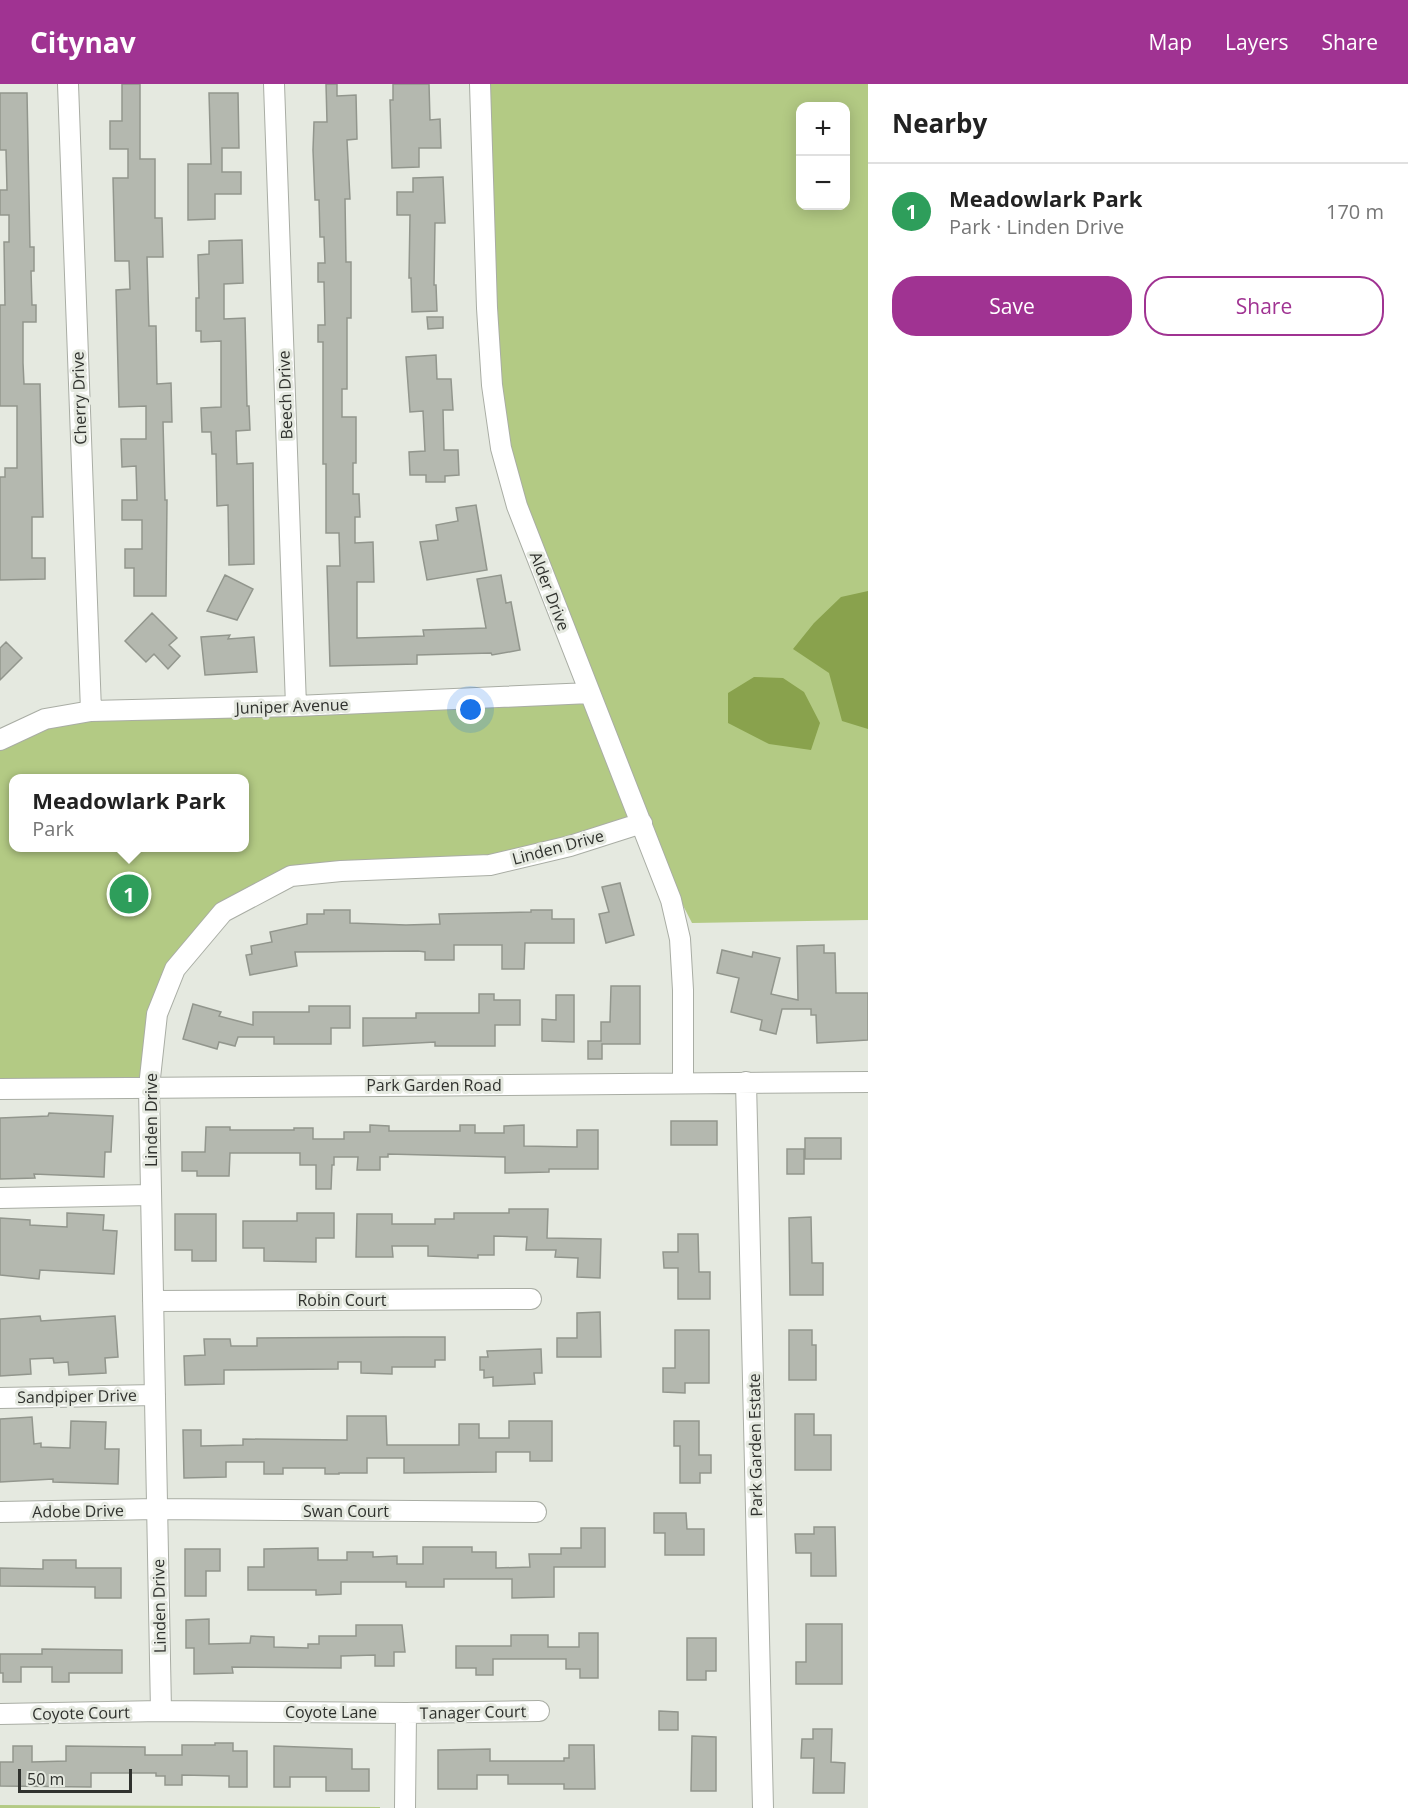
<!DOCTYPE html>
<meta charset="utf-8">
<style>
:root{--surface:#fff;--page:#f2f2f2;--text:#222;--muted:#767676;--line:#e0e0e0;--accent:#a03392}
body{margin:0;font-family:"Open Sans",sans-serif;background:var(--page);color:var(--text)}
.controls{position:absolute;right:18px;top:18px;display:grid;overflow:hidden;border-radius:12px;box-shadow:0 3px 15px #0003}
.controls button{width:54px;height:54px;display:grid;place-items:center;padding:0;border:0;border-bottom:2px solid var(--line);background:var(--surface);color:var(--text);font:30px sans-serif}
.scale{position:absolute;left:18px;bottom:15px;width:114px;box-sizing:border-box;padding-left:6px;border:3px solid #30322e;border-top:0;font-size:16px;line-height:21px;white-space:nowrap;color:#30322e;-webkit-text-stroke:4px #e5e9e0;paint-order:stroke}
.you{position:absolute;left:471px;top:626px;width:21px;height:21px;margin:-15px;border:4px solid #fff;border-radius:50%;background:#1a73e8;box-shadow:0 0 0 9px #1a73e833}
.badge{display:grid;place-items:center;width:39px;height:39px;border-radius:50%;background:var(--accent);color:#fff;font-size:20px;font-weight:700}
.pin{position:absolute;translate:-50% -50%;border:3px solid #fff;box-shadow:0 2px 6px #0006}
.popup{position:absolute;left:9px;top:690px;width:240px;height:78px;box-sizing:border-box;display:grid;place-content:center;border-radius:12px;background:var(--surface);filter:drop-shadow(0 2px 4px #0005);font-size:20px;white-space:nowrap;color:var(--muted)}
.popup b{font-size:22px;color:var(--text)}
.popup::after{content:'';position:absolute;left:50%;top:100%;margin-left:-12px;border:12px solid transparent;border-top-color:var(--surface)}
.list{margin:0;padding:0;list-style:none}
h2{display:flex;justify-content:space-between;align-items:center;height:78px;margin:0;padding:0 24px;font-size:26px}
h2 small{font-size:20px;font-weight:400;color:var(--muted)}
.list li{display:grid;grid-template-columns:39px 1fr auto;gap:18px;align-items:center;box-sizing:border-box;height:96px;padding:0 24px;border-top:2px solid var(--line)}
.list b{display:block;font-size:22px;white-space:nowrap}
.list p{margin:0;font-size:20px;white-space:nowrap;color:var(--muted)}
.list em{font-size:20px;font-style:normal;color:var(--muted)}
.actions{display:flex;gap:12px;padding:18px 24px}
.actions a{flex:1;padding:14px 0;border:2px solid var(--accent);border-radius:24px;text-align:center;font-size:21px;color:var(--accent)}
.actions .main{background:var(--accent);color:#fff}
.map{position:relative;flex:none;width:868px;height:1724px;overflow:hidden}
header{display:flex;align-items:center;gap:36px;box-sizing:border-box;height:84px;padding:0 30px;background:var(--accent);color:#fff}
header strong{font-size:28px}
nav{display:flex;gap:33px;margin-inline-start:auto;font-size:21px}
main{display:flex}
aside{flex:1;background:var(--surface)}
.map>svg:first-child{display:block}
</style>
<header>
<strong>Citynav</strong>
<nav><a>Map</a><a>Layers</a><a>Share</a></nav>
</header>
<main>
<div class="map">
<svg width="868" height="1724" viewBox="0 0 868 1724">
<rect width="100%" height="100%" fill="#e5e9e0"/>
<!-- green -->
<path fill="#b3ca84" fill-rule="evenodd" d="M480,0H868V836L692,839L641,739L490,781L291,792L223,828L175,885L149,1003L0,1005V656L45,635L590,609L501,364ZM800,22H846V122H800ZM14,694H244V764H14Z
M0,1721L380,1723V1724H0Z"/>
<!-- water -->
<path fill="#89a24d" d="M868,507V645L842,637L829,589L793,565L814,539L841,513Z
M754,593L783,594L804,608L820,639L811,666L769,660L728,639V609Z"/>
<!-- building -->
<path fill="#b4b8af" stroke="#92968d" stroke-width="1.5" d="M122,0H140V75H155V134H162L163,173H147L149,242H156L157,300L171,299L172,338H163L165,416H167L166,512H134V484H125V465H142V436H122V416H137L136,382L122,383L121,355H146V322L119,323L116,206L130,205L129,177H115L113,94H128V65H110V37H122Z
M326,0H337V12L356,11L357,55L347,56L350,115H345L346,178H351V234H347V305H342V333H356V379H353V410H359L360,433H355V459L373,458L374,498H357V554L424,552L423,546L486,544L477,495L501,491L506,519L511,518L520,566L492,571L491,569L417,571V580L330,582L327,482H340L339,449H326V380H323V258H318V241H325L324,198H318V179H325L324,153H320L319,116H315L313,66L314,38H327Z
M393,0H429L430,36L440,35L441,64H419V83L392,84L390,16H393Z
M0,9H27L30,163H34V187H31L32,221H36V238H23V279L24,300H40L43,433H32V474H45V495L0,496V393H5V384H17V322H0V221H5L4,158H9V131H0V106H7L6,66H0Z
M209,9H238L239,64H222V88H241V110H215V135L188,136V80H211Z
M443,93L445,139H435L434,201H436L437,227L412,228L411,194H409L410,131H397V108H413V94Z
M242,156L243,199L224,200V235L245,234L247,322H249L250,346L236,347L237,380L253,379L254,480L229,481L228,421L217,422L216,370H212L211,348H202L201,324L221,323V257L201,258V247H196V214H199L198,171L209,170V157Z
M427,233H443V244L428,245Z
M436,271L437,295H451L453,326H443L444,366H458L459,391L445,392V398H426V391H410L409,368L425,367L423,327L410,328L406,273Z
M476,421L487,486L427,496L420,458L438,456L436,441L458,437L456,424Z
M225,491L253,505L237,536L207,527Z
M152,529L177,554L169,561L180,572L168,585L154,570L146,578L125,557Z
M230,551L228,555L254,553L257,588L205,591L201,553Z
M6,558L22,574L0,596V564Z
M620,799L634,851L606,859L599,830L609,828L602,803Z
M324,826H350V839L406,841L440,840L439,830L531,828V826H552V835H574V859H525L524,885H502V861H454V876H425V868L418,867L295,868L297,882L250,891L246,871L252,870L251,862L272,858L270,848L307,840V830H324Z
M824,861V869H835L836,909H868V956L817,959L816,931H811V925H782L776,950L760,946L762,936L731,928L739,894L717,889L722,866L752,873L753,868L780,874L771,910L798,916L797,862Z
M611,902H640V960H602V975H588V957H601V938H610Z
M479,910H494V916H520V941H495V962H435V958L363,962V934H416V929H479Z
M556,911H574V958L542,957V935L556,936Z
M193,920L221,928L219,932L253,941V928H309V922H350V944H331V960H274V953H238L235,962L219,958L217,965L183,955Z
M49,1029L113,1032L111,1068H105L104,1093L34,1090L35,1094L0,1095V1034L48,1032Z
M671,1037H717V1061H671Z
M370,1041L389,1042V1047H460V1041H475V1049H504V1042L524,1041V1062L577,1063V1046H598V1085H549V1088L505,1089V1073L388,1070V1073H380V1086H357L358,1073H334V1081H332L331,1105H316V1081H300V1069H230L229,1092H197V1087H182V1068H205L206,1043H230V1046H294V1044H313V1055H344V1048H370Z
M805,1054H841V1075H805Z
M787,1065H804V1090H787Z
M509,1125H548L547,1154L601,1155L600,1194L577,1193L578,1174L555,1173L556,1166H526L527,1153L494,1152V1171H478V1174L428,1172V1162H392L393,1173H356L357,1130H392V1140H435V1135H454V1129H509Z
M67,1129L104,1131L103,1146L117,1147L114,1190L40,1186L39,1195L0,1191V1134L30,1136V1141L67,1143Z
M297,1129H334V1154H316V1178L264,1177V1164H243V1137H297Z
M175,1130H216V1177H192V1166H175Z
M811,1133L812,1179H823V1211H790L789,1134Z
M678,1150H698L699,1188H710V1215H678V1184H664L663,1168H678Z
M600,1228L601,1273H557V1254H577V1229Z
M40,1232L41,1237L115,1232L118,1273L105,1274L106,1289L69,1291L68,1278L54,1279L53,1274L30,1275L31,1290L0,1292V1235Z
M675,1246H709V1299H685V1309L663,1308V1284H675Z
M789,1246H812V1261H816V1296H789Z
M405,1253H445V1276H435V1283H392V1290L361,1289V1278H338V1285L224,1286V1300L185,1301L184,1272L205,1271L204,1255H230L231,1262H257V1254Z
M541,1265L542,1289H534L535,1300L493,1302V1293L484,1294V1286H480V1273H488L487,1267Z
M795,1330H814V1351H831V1386H795Z
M347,1332H386L387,1361H459V1340H479V1354H509V1337H552V1377H530V1368H496V1388L404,1389V1374H367V1389H339V1390H325V1384H283V1390H264V1378H226V1393L184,1394L183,1346H201V1362L243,1361V1355L347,1356Z
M32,1333L34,1360L41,1359V1363L70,1364L71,1337L106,1338L105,1365H119L118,1400L53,1398V1395L0,1398V1335Z
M674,1337H699V1371H711V1389H700V1399H680V1362H674Z
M654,1429H686L687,1445H704V1471H665V1449H654Z
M814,1443H835L836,1492H811V1469H796L795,1450H814Z
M581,1444H605V1483H554V1513L512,1514V1495H444V1503H406V1498H341V1510L316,1511V1506H248V1483H264V1465L318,1464V1476H347V1468H373V1473L397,1472V1480H423V1463H472V1468H496V1484L530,1483L529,1470H561V1464H581Z
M185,1465H220V1487H206V1512H185Z
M43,1476H76V1484H121V1514H95V1503L0,1502V1484L43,1485Z
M209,1535V1560L250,1559L251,1552L274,1553V1563L308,1564V1560H319V1552H356V1541H402L405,1568H394V1582H375V1571L341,1572V1584L232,1583L233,1589L194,1590V1564H186V1536Z
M806,1540H842V1600H796V1578H806Z
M579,1549H598V1594H580V1585H566V1575H493V1591H476V1584H456V1562H511V1551H548V1563H579Z
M687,1554H716V1587H706V1596H687Z
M42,1565L122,1566V1589H69V1598H52V1583H21V1598H3V1589H0V1570H42Z
M659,1627L678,1628V1646H659Z
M813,1645H832L831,1678L845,1679L844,1709H813L814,1674H801L802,1655H813Z
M692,1652L716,1653V1707H691Z
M215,1659H233V1667H247V1703H229V1692L182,1691V1701H165V1692H156V1689H91V1703L0,1702V1678H13V1662H32V1678L66,1677V1662L145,1663V1671H182V1661H215Z
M569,1661H594L595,1705H564V1700H508V1691H477V1705H438V1666L490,1665V1677H564V1674H569Z
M274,1662L352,1665V1685H369V1707H326V1693H290V1703H274Z"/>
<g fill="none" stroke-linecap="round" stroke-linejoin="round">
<defs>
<path id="minor" d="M68,0L91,627
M274,0L296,622
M480,0L487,224L492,301L501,364L517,422L671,816L680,855L683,906V999
M0,656L45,635L91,627L296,622L590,609
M746,998L763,1724
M0,1005L868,998
M0,1114L151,1111
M153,1217L531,1215
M0,1314L155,1311
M0,1428L156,1425L536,1428
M161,1627L149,1003L157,930L175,885L223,828L291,792L341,787L490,781L570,762L642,739
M406,1629L539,1627
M0,1630L161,1627L406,1629L405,1724"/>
</defs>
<!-- minor casing -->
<use href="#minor" stroke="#a9ada4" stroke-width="22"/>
<!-- minor -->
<use href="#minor" stroke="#fff" stroke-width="20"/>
</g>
<g text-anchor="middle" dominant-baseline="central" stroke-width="6" stroke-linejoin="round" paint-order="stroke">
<!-- street labels -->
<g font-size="16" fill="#30322e" stroke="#e5e9e0">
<text transform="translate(285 311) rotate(-92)">Beech Drive</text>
<text transform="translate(79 314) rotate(-92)">Cherry Drive</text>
<text transform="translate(550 507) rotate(69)">Alder Drive</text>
<text transform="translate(292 622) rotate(-2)">Juniper Avenue</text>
<text transform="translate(558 763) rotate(-15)">Linden Drive</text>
<text x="434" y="1001">Park Garden Road</text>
<text transform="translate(151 1036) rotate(-90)">Linden Drive</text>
<text x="342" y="1216">Robin Court</text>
<text transform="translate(77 1312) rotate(-1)">Sandpiper Drive</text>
<text transform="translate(755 1361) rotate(-91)">Park Garden Estate</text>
<text transform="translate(78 1427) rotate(-1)">Adobe Drive</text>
<text x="346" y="1427">Swan Court</text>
<text transform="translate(159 1522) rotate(-91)">Linden Drive</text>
<text x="331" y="1628">Coyote Lane</text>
<text transform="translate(473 1628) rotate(-1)">Tanager Court</text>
<text transform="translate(81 1629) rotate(-1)">Coyote Court</text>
</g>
</g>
</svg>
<div class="controls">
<button>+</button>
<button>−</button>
</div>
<div class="scale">50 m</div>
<div class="you"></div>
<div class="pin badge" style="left:129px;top:810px;background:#2e9e5b">1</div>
<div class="popup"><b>Meadowlark Park</b>Park</div>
</div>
<aside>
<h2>Nearby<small></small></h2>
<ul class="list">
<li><span class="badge" style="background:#2e9e5b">1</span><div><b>Meadowlark Park</b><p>Park · Linden Drive</p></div><em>170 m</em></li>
</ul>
<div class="actions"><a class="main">Save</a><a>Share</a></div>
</aside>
</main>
